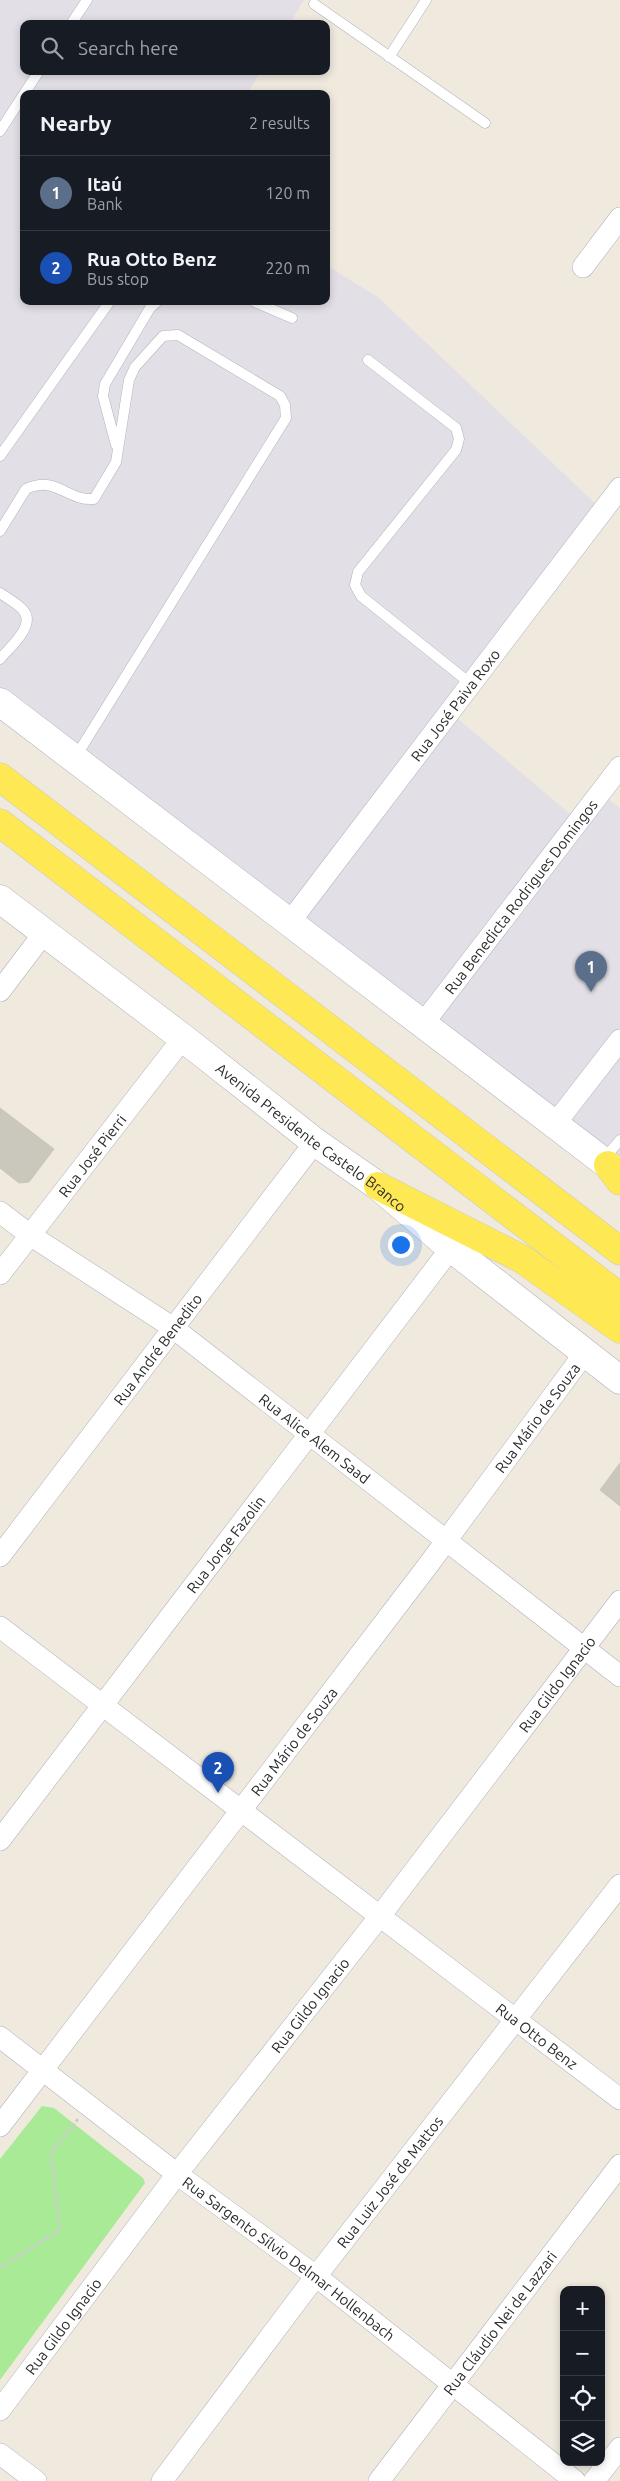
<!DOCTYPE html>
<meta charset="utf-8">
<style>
:root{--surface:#171b24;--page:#242831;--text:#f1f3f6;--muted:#9ea1a6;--line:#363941;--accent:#2563eb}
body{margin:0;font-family:Ubuntu,sans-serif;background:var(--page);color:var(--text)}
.controls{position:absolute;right:15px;bottom:15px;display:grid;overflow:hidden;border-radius:10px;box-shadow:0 2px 8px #0003}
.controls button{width:45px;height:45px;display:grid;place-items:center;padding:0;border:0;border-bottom:1px solid var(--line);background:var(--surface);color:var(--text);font:25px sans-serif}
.you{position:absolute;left:400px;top:1244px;width:18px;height:18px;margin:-12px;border:4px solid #fff;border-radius:50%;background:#1a73e8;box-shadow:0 0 0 8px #1a73e833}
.badge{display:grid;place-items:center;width:32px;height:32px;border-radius:50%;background:var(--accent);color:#fff;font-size:16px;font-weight:700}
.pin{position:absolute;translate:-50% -41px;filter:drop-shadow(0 1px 2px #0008)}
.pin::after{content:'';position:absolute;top:26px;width:18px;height:15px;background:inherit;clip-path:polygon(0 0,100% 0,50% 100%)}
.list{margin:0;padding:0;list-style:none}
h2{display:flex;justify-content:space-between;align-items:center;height:65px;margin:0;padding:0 20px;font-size:21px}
h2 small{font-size:16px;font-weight:400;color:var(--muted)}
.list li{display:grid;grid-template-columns:32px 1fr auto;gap:15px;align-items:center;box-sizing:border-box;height:75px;padding:0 20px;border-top:1px solid var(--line)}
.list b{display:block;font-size:19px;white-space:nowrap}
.list p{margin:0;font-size:16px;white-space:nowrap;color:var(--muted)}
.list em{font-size:16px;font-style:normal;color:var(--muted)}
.icon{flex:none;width:28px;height:28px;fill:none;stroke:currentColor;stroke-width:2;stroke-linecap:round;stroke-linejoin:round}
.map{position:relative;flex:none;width:620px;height:2481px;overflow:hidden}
.search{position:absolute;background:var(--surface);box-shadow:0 2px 8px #0003;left:20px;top:20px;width:310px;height:55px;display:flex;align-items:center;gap:12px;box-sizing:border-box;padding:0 18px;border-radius:10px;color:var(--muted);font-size:19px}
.panel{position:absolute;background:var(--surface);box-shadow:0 2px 8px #0003;left:20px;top:90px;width:310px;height:215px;border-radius:10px}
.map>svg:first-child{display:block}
</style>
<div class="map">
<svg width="620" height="2481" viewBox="0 0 620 2481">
<rect width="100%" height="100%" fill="#efe9de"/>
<!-- industrial -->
<path fill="#e2dfe7" d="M0,0H304L289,24H24V71H261L247,94H24V301H326V265L379,298L603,511L450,712L578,821L600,793L620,808V1175L0,702Z"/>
<!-- green -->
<path fill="#a9ea96" d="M42,2106L54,2108L143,2178L145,2183L0,2380V2159Z"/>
<!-- building -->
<path fill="#cac7bc" stroke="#cbc6b7" d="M0,1108L54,1149L29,1182L19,1183L0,1168Z
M620,1463V1506L600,1490Z"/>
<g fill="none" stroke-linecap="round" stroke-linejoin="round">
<defs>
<path id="lane" d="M314,4L485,123
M71,24L87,0
M389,57L426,0
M24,94L39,71
M0,131L24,94
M253,301L292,318
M368,360L456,428L459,439L456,450L358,572L355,585L361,596L471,684
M116,445L103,396L105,384L150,308L158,301
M0,456L110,301
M0,531L26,489C57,475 66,501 94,499L116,462L129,380L135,367L163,336L178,335L280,396L285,405L286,418L75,758
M0,593C7,598 17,603 23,610C37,625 9,648 0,659
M603,1160L620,1140"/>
<g id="street">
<path d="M583,267L620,218"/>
<path id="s1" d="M289,923L620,488"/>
<path d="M0,991L44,933"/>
<path id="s2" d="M422,1025L620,767"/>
<path d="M555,1124L620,1040"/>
<path id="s3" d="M0,1212L30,1235L172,1327L620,1676"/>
<path id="s4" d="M0,1274L183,1038"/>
<path id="s5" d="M0,1556L315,1142"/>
<path id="s6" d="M0,1627L620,2099"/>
<path id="s7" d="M0,1840C149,1642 302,1446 451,1248"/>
<path id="s8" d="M0,2037L177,2174L317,2277L575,2481"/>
<path id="s9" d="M0,2126L429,1564L584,1354"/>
<path id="s10" d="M0,2410L177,2174L380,1916L620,1601"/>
<path d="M0,2454L36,2481"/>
<path id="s11" d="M162,2481L303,2293L620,1885"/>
<path id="s12" d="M379,2481L620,2165"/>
<path d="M594,2481L620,2448"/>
</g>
<g id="secondary">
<path d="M0,702L620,1174"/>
<path id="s13" d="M0,899L183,1038L315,1142L378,1186L451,1248L620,1380"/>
</g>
<path id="primary" d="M0,777L620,1251
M0,823L620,1297
M608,1165L620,1181
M378,1186L522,1259L620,1329"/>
</defs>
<!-- lane casing -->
<use href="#lane" stroke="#b2b2c1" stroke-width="11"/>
<!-- street casing -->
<use href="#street" stroke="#b2b2c1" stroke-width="22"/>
<!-- secondary casing -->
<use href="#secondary" stroke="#b2b2c1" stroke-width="29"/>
<!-- primary casing -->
<use href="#primary" stroke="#ccc" stroke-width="29"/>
<!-- path -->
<path stroke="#ccc" stroke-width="3" stroke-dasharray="4 2.5" stroke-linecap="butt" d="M0,2267L60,2230L51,2152L78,2119"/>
<!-- lane -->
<use href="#lane" stroke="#fff" stroke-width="10"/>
<!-- street -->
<use href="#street" stroke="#fff" stroke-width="21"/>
<!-- secondary -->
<use href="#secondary" stroke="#fff" stroke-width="28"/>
<!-- primary -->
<use href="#primary" stroke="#fee854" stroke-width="28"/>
</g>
<g text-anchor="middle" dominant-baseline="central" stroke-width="5" stroke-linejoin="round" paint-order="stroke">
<!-- street labels -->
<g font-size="15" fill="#2c2c2c" stroke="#fff">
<text stroke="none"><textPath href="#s1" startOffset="274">Rua José Paiva Roxo</textPath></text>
<text stroke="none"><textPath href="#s2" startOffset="162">Rua Benedicta Rodrigues Domingos</textPath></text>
<text stroke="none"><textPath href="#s13" startOffset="392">Avenida Presidente Castelo Branco</textPath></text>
<text stroke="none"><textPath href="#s4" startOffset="150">Rua José Pierri</textPath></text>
<text stroke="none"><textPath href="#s5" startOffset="260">Rua André Benedito</textPath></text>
<text stroke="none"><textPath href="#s9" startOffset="889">Rua Mário de Souza</textPath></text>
<text stroke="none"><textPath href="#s3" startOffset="388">Rua Alice Alem Saad</textPath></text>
<text stroke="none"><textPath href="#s7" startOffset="372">Rua Jorge Fazolin</textPath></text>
<text stroke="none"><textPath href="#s10" startOffset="915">Rua Gildo Ignacio</textPath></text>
<text stroke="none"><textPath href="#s9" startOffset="484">Rua Mário de Souza</textPath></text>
<text stroke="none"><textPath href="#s10" startOffset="510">Rua Gildo Ignacio</textPath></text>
<text stroke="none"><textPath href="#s6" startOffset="675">Rua Otto Benz</textPath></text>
<text stroke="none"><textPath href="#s11" startOffset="376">Rua Luiz José de Mattos</textPath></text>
<text stroke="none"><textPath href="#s8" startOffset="364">Rua Sargento Sílvio Delmar Hollenbach</textPath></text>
<text stroke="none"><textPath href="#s12" startOffset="199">Rua Cláudio Nei de Lazzari</textPath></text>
<text stroke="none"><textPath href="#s10" startOffset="105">Rua Gildo Ignacio</textPath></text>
</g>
</g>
</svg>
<div class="controls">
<button>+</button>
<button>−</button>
<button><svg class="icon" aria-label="locate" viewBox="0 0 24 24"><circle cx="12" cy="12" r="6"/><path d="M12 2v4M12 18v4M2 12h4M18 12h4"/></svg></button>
<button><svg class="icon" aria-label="layers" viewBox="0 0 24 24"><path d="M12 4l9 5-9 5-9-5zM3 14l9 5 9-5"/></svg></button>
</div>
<div class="you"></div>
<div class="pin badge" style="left:591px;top:992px;background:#5c6f8a">1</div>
<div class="pin badge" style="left:218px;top:1793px;background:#1a4fb4">2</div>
<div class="search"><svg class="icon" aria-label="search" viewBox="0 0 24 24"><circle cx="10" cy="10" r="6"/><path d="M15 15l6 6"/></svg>Search here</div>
<section class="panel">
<h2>Nearby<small>2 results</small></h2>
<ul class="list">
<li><span class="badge" style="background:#5c6f8a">1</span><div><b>Itaú</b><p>Bank</p></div><em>120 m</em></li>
<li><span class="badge" style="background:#1a4fb4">2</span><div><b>Rua Otto Benz</b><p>Bus stop</p></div><em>220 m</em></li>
</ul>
</section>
</div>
